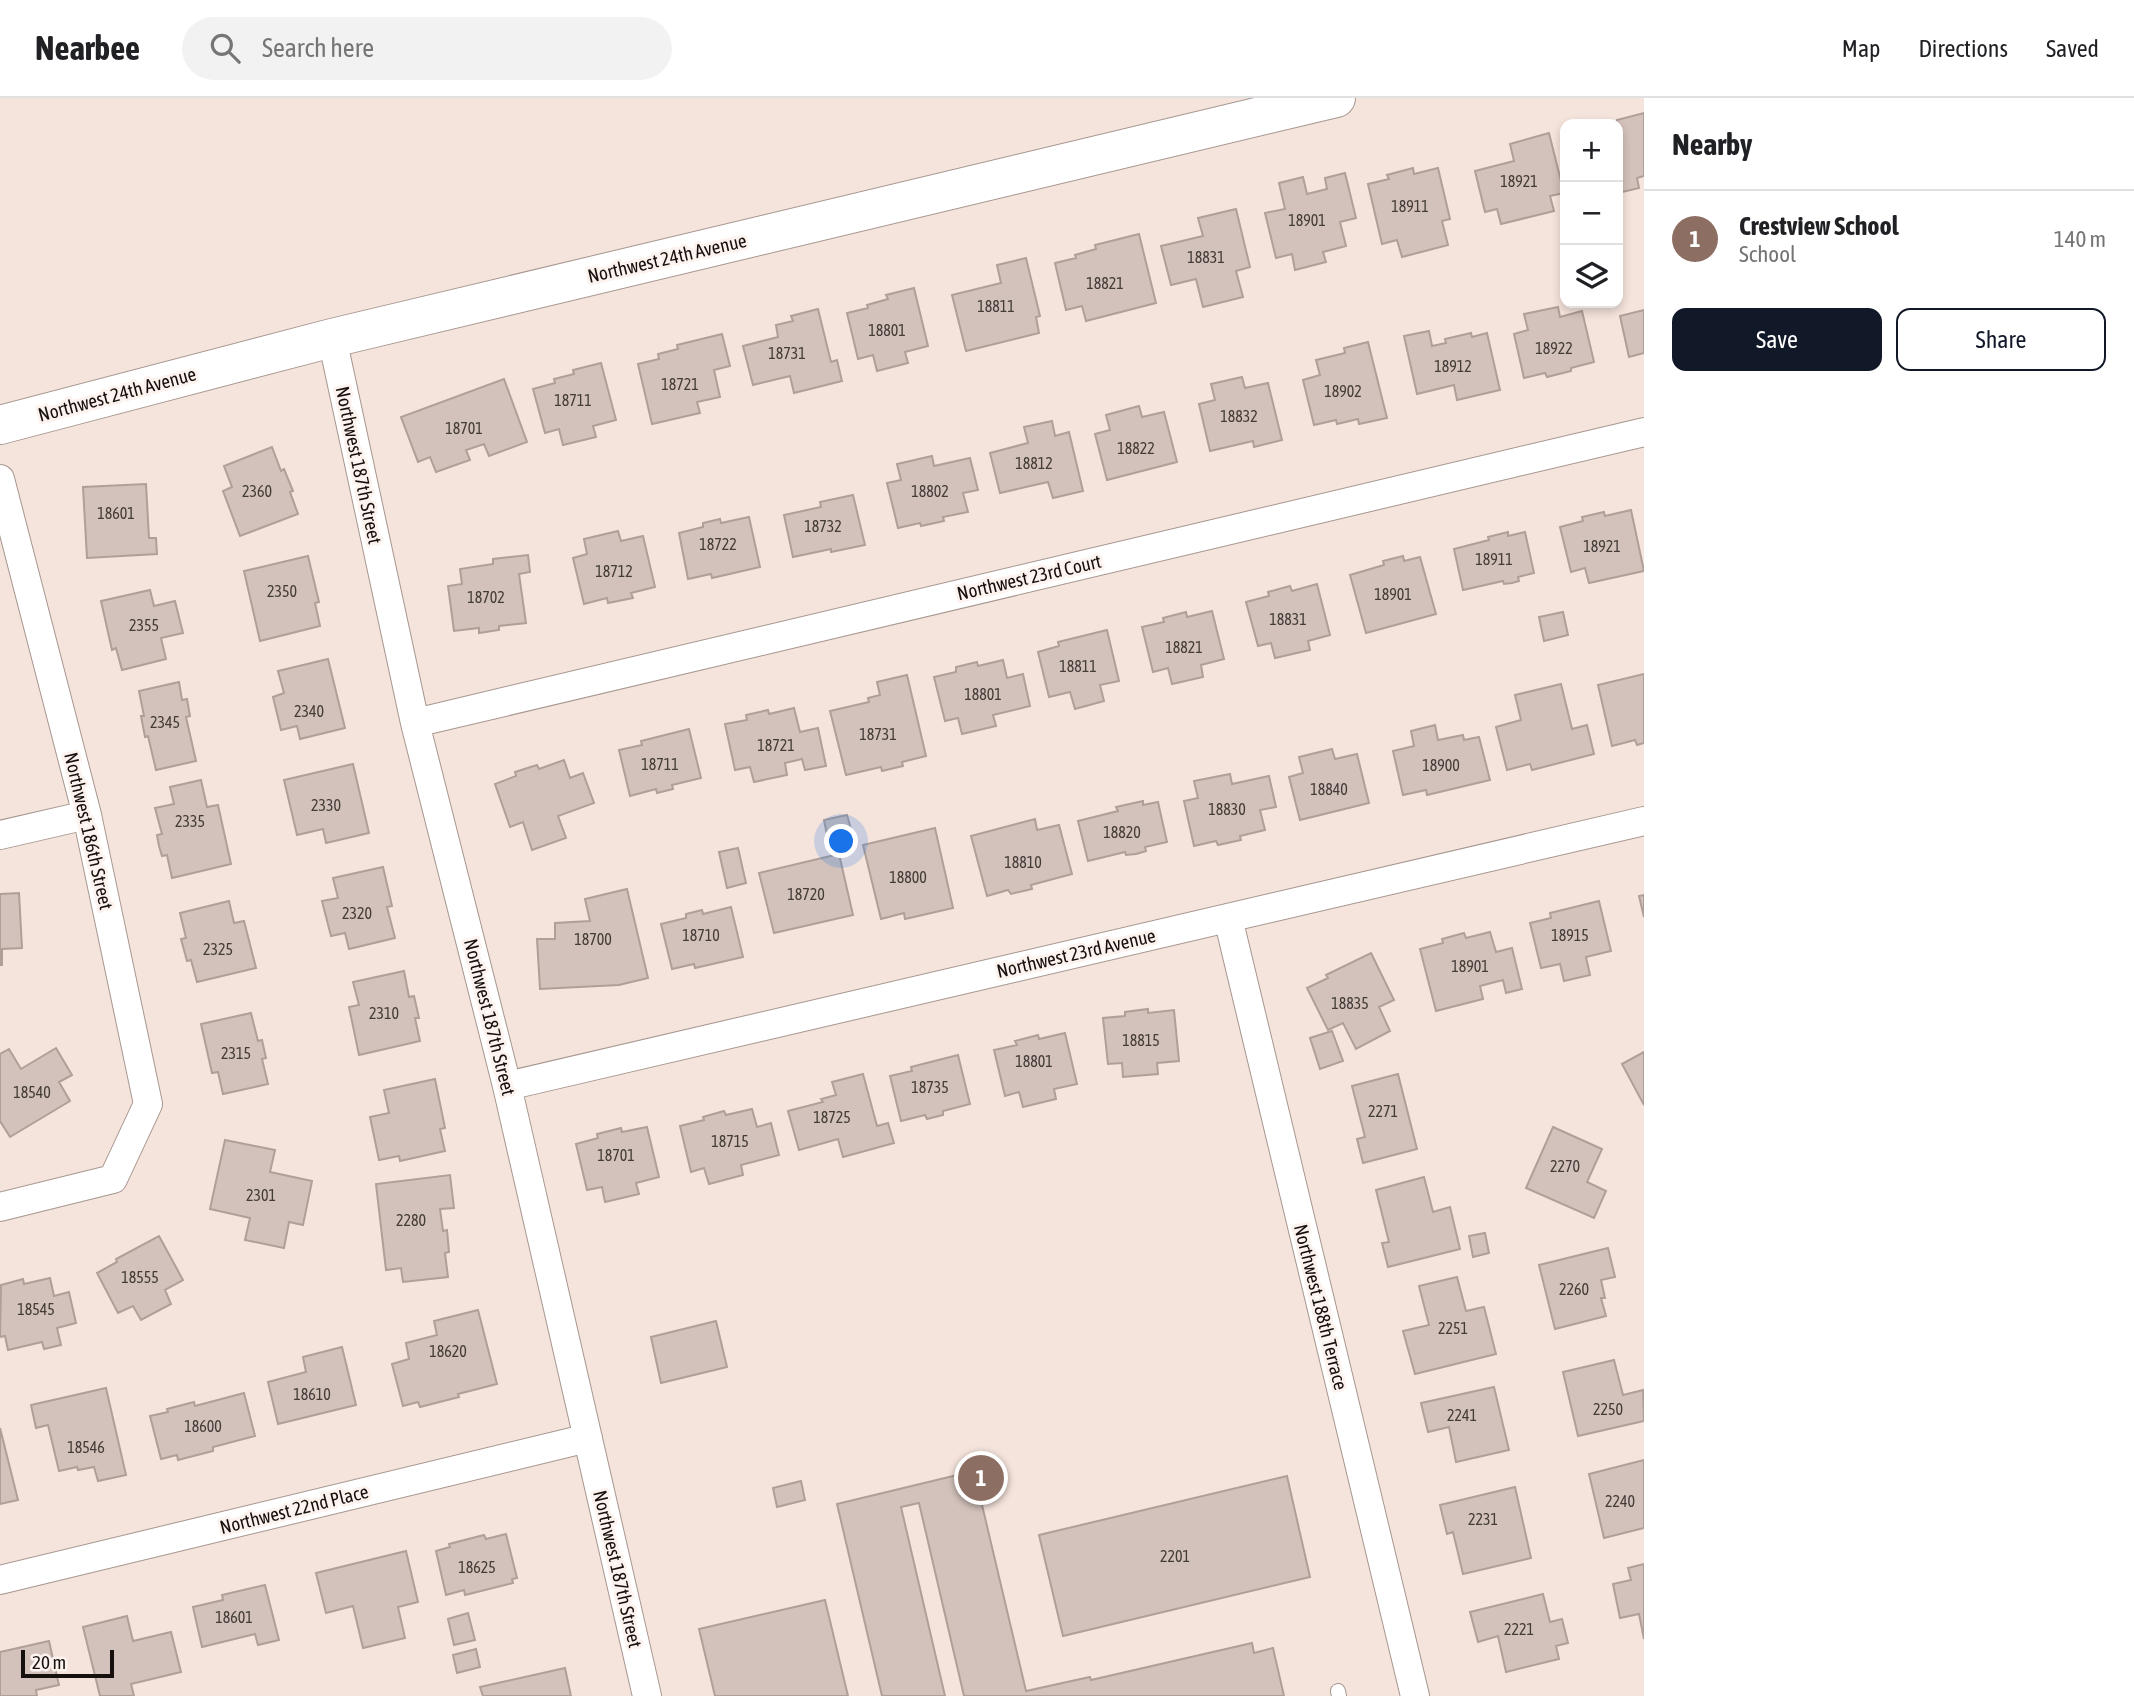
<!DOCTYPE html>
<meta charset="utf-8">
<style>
:root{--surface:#fff;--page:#f2f2f2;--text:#202124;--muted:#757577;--line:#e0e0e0;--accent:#111827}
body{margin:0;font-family:"Asap Condensed",sans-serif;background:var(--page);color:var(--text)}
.controls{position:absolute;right:21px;top:21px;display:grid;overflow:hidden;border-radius:14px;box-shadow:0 4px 10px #0003}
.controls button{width:63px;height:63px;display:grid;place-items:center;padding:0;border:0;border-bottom:2px solid var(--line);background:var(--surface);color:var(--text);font:35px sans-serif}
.scale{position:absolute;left:21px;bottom:18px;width:93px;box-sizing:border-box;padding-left:7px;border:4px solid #15100d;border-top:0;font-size:19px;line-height:24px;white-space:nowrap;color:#15100d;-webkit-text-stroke:5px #fdf3ee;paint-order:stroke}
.you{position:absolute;left:842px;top:744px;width:24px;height:24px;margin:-18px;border:5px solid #fff;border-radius:50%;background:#1a73e8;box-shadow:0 0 0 10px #1a73e833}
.badge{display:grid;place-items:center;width:46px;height:46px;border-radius:50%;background:var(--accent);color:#fff;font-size:23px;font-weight:700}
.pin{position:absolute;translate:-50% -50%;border:4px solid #fff;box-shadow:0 2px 7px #0006}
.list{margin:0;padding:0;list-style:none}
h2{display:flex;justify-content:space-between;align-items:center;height:91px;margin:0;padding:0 28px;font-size:30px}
h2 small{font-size:23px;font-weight:400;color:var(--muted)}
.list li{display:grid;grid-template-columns:46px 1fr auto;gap:21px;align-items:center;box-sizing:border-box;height:98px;padding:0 28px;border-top:2px solid var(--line)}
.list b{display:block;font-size:26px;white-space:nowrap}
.list p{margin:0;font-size:23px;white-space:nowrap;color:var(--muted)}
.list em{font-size:23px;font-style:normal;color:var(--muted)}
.actions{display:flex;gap:14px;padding:21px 28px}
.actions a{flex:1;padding:16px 0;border:2px solid var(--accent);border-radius:14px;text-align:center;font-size:24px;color:var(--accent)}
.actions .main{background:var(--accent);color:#fff}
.icon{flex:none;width:38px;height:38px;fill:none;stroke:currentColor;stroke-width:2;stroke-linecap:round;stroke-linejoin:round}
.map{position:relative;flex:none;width:1644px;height:1598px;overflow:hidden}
header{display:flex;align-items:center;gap:42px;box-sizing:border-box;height:98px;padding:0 35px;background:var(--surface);border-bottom:2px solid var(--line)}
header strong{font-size:33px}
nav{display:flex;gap:38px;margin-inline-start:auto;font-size:24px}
.search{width:490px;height:63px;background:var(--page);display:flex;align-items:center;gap:18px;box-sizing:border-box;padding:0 24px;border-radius:38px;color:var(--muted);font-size:26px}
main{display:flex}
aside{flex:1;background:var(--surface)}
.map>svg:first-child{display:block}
</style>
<header>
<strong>Nearbee</strong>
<div class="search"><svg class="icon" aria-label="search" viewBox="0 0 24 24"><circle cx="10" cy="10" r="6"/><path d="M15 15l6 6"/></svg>Search here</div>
<nav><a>Map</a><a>Directions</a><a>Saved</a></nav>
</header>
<main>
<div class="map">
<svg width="1644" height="1598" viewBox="0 0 1644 1598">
<rect width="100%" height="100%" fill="#f5e4dc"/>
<!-- building -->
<path fill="#d3c2bb" stroke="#af9f98" stroke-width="2" d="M1644,15V78L1637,80L1639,90L1618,95L1617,22Z
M1549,35L1564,95L1550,98L1554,113L1501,126L1497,111L1485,114L1475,73L1514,63L1510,46Z
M1413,70L1414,76L1438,70L1450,121L1442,123L1448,147L1402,159L1397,142L1382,146L1368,86L1389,81L1387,77Z
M1345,75L1356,120L1340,124L1346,148L1323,154L1326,164L1295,172L1292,156L1276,160L1265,115L1285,111L1279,85L1303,79L1307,96L1327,91L1325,80Z
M1236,111L1250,169L1236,173L1243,199L1203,209L1196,181L1171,187L1161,148L1203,138L1198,120Z
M1139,136L1156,205L1086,223L1082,208L1066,212L1055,165L1076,160L1075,157L1096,151L1095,147Z
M1026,160L1040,218L1036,219L1039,235L966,253L952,197L1001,185L997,167Z
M914,190L928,248L905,254L908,265L877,273L873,257L858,261L847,215L868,210L867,207L888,201L886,197Z
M1558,209L1560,219L1582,213L1594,264L1571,270V273L1547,279L1545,275L1524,280L1514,236L1528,232L1524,216Z
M818,211L831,264L837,262L842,283L794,295L790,278L753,287L743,248L778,239L776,227L793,223L791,218Z
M1644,212V255L1629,259L1620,218Z
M1429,233L1432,248L1446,245L1445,241L1471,235L1472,239L1487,235L1500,292L1457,302L1454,287L1417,296L1404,238Z
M722,236L730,268L714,272L720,299L697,304L700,315L652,326L638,266L659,261L658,256L678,251L677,247Z
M1368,244L1387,320L1359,326L1358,321L1337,326L1336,322L1314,327L1303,282L1320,277L1316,262L1345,255L1344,250Z
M601,265L616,322L593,328L596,339L563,347L559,331L545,335L533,291L555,285L554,281L574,276L573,272Z
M1242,279L1245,290L1268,285L1282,342L1254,349L1253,343L1210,353L1199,306L1215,302L1211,286Z
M504,281L527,344L489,358L484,346L466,352L470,362L436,374L430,359L418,364L401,319Z
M1139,308L1142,319L1164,314L1177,364L1107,382L1095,336L1110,332L1106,317Z
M1052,323L1055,338L1069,334L1083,393L1053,400L1048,384L1000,395L990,355L1028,345L1024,329Z
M272,349L281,373L284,371L293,393L290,394L298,416L240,438L223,393L232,389L224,368Z
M932,358L934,368L970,360L978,392L963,395L968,414L943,419L944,423L921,428L920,425L898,430L887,385L901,382L897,366Z
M146,386L149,440H156L157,456L87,460L83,389Z
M853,397L865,447L831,454V451L793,459L784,417L821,409L820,404Z
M1631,412L1644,473L1589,485L1585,470L1571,474L1560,429L1583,423L1582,419L1604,414L1605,418Z
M749,419L760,469L712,480L711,476L688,481L679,435L703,429V425L720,421L721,425Z
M618,433L621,443L643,438L655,489L631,495L633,500L608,505L607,500L584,506L573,460L587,456L584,441Z
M1508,434V438L1525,434L1534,475L1518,479L1519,483L1512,485L1504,486L1503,483L1463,492L1454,451L1489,442L1488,439Z
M528,457L530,474L519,476L526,525L499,528V532L479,535V530L454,533L448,488L462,486L460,471L493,466V461Z
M308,458L319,504L315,505L320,528L260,543L244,473Z
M1403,458L1404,463L1420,459L1436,516L1366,535L1350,477L1384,467L1383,463Z
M1317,486L1330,537L1308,543L1310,552L1275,560L1271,545L1258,548L1246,504L1269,498L1268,494L1290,488L1292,493Z
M150,492L154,508L175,503L183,535L161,540L166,561L122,572L116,550L112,552L101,503Z
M1212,513L1224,561L1201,567L1203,579L1172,586L1168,570L1153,574L1142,529L1164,524L1163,520L1186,514L1187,519Z
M1563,514L1568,537L1544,543L1539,519Z
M1107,532L1119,583L1100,587L1104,603L1075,611L1070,594L1049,599L1038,554L1059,548L1058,544Z
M328,561L345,630L300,641L297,628L281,632L273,599L284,595L278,573Z
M1003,562L1007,580L1023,576L1030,608L993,617L996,628L962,636L958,620L945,623L934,579L956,574V569L977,564L978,568Z
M1644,576V645L1637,647L1635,642L1612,648L1598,587Z
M907,577L926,658L902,664L903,668L882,673L881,669L846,677L830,613L869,604L868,600L880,597L877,584Z
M179,584L182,602L187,601L190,618L186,619L196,663L156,672L148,638L145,639L141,618H144L139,593Z
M1561,586L1572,631L1587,627L1594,656L1532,672L1530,666L1507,672L1496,629L1521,622L1515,597Z
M794,610L800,634L818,630L826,668L805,672L802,661L785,665L787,677L754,684L750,669L735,672L725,626L747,622L746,617L768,612L769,616Z
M1435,627L1438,642L1463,637L1464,642L1479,639L1490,682L1427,697L1426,692L1403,697L1393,653L1414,648L1411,633Z
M689,631L701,680L672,687L673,691L657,695L656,691L630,698L619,652L642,647L641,643Z
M1332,651L1335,661L1357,656L1369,705L1300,722L1289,679L1303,675L1299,659Z
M564,662L570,680L583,675L594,705L558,718L566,740L532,752L523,724L510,729L495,686L516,678L515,674L537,667L539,671Z
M353,666L369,735L326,745L323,731L297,737L284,682Z
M1230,676L1232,686L1269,678L1276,709L1260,712L1265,732L1240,738L1241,742L1218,747L1216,743L1194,748L1184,703L1198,700L1194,683Z
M201,682L207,709L218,707L231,766L172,780L167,757L162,758L159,748L157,737L162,736L155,710L174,706L170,689Z
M1143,703V707L1158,704L1167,744L1145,749L1146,753L1136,756L1126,757L1125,754L1088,763L1078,723L1118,713L1116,709Z
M847,717L851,731L827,737L824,722Z
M1035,721L1037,732L1059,727L1072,776L1031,787L1032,791L1011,796L1008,792L987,798L971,738Z
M935,730L953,810L905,821L904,815L881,821L863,747Z
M738,750L746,785L727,790L719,754Z
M839,756L853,817L774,835L759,775Z
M383,769L392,808L387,809L395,840L349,851L345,835L331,838L322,803L338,800L333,780Z
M627,791L648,880L619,887L540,891L537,841H555V825L590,823L585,801Z
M19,795L22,850L2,851V867H0V796Z
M1644,797V819L1639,798Z
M229,803L234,825L244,823L256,870L197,884L191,862L187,863L181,841L186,840L180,815Z
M1599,803L1611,853L1586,859L1590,877L1564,883L1560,866L1541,870L1530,825L1551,820L1550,815Z
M731,809L743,859L695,870L694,866L672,871L661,826L686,820V816L702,812L703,816Z
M1490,834L1496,854L1512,850L1522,891L1506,895L1503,882L1480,888L1483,901L1436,913L1420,851L1443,845L1442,841L1464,835L1466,840Z
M1371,855L1394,902L1379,909L1390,933L1356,951L1343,925L1328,932L1307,890L1328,880L1326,877Z
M404,873L409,899L414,898L419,920H415L420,943L359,957L349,909L359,907L353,884Z
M1148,911V915L1174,912L1179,963L1157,965L1158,976L1123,979L1122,965L1108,966L1103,920L1125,918V914Z
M251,915L258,943L262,942L266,960L262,961L268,986L223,996L218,974L212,975L201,926Z
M1332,933L1343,963L1320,971L1310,940Z
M1065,935L1077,986L1054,991L1056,1001L1023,1009L1019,994L1005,998L994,952L1017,947L1015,943L1038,937L1039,941Z
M56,950L72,977L59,984L70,1003L10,1039L0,1023V956L9,951L21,971Z
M1644,954V1007L1622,966Z
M958,957L970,1006L943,1013V1017L927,1021L925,1017L901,1023L890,978L912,973L911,969Z
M863,976L877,1028L888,1025L894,1045L843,1059L838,1041L799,1052L788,1013L823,1004L821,1001L836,997L832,984Z
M1398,976L1417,1051L1363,1065L1357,1041L1365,1039L1352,988Z
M435,981L445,1030L440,1031L445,1053L400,1063L399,1058L379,1062L370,1019L389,1015L384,992Z
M752,1011L757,1029L771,1025L779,1057L741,1067L743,1077L709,1086L704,1070L691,1074L680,1028L704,1022L703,1019L724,1013L726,1017Z
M647,1029L659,1079L636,1085L639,1096L605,1104L602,1089L587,1092L576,1046L598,1040L597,1036L621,1030L622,1034Z
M1553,1029L1602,1051L1587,1084L1606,1093L1594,1120L1526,1090Z
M225,1042L275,1052L270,1074L312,1083L303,1127L289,1124L284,1150L245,1142L250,1120L210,1111Z
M450,1077L454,1110L440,1111L443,1133L447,1132L449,1154L445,1155L448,1179L403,1184L401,1170L386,1172L376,1086Z
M1424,1079L1433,1114L1450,1109L1460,1151L1388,1169L1382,1145L1389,1144L1376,1092Z
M1485,1135L1489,1155L1473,1159L1469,1138Z
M159,1138L183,1182L165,1192L171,1206L141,1222L133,1208L118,1215L97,1175L117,1164L116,1161Z
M1608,1150L1615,1179L1601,1182L1605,1200H1601L1606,1218L1555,1231L1539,1167Z
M1457,1179L1466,1213L1484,1209L1496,1256L1415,1276L1403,1233L1429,1227L1419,1188Z
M50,1180L54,1198L69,1194L76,1225L57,1230L61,1247L44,1251L42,1244L8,1252L5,1238L0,1239L1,1187L23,1181L24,1186Z
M478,1212L497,1286L458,1296L459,1299L420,1309L418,1304L403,1308L392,1266L409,1261L406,1245L437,1237L434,1223Z
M716,1223L727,1269L661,1285L651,1239Z
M342,1249L356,1307L278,1326L268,1284L306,1274L303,1259Z
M1614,1262L1623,1297L1643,1292L1644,1323L1578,1338L1563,1274Z
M1494,1289L1509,1352L1456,1364L1449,1329L1428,1334L1421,1305Z
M106,1290L126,1377L98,1383L94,1369L78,1372L77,1369L59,1373L48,1327L36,1330L31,1307Z
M244,1295L255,1338L213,1349V1353L178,1362L177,1357L161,1361L150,1318L168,1314L167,1311L194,1304L195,1308Z
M0,1330L18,1402L0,1406Z
M1644,1362V1430L1604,1440L1589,1376Z
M974,1373L1026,1593L1090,1579L1091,1582L1252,1545L1254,1555L1273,1550L1284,1598H964L919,1405L901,1409L945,1598H882L837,1406Z
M1287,1378L1310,1479L1063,1538L1039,1437Z
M801,1383L805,1402L777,1409L773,1390Z
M1515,1389L1531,1460L1463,1476L1453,1434L1447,1436L1440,1407Z
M506,1436L517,1480L512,1481L513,1485L465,1497L464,1492L446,1497L436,1453L450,1449L449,1446L484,1437L486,1441Z
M406,1453L418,1504L398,1509L405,1540L363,1550L353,1508L326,1515L316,1475Z
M1644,1466V1541L1639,1516L1620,1520L1613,1486L1631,1482L1628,1470Z
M265,1487L279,1542L258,1547L255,1536L202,1549L193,1509L223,1502L222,1497Z
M1543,1496L1550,1524L1562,1521L1568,1545L1556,1548L1559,1561L1506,1574L1498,1538L1478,1544L1470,1514Z
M825,1502L848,1598H715L699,1531Z
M468,1515L475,1542L454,1547L448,1521Z
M127,1518L133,1543L171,1534L181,1574L131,1586L134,1598H100L83,1529Z
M49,1543L59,1587L36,1592L37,1598H0V1554Z
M476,1551L480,1569L457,1575L453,1557Z
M565,1570L571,1598H483L480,1589Z"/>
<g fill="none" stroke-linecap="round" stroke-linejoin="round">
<defs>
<path id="lane" d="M1338,1593L1339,1598"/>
<path id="street" d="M332,240L415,625L507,988L647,1598
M0,381L87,717L148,1006L113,1081L0,1109
M415,625L1644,334
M0,737L87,717
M1228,820L1415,1598
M507,988L1644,723
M0,1482L588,1340"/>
<path id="secondary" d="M0,327L332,240L1336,0"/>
</defs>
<!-- lane casing -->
<use href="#lane" stroke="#a6968f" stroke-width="16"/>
<!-- street casing -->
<use href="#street" stroke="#a6968f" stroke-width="30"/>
<!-- secondary casing -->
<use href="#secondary" stroke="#a6968f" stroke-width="40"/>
<!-- lane -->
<use href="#lane" stroke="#fff" stroke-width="14"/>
<!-- street -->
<use href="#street" stroke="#fff" stroke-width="28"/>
<!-- secondary -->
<use href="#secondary" stroke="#fff" stroke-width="38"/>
</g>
<g text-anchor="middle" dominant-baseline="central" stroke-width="6" stroke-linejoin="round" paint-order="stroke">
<!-- number labels -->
<g font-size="16" fill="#443c38">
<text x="1519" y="83">18921</text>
<text x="1410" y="108">18911</text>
<text x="1307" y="122">18901</text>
<text x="1206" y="159">18831</text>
<text x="1105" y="185">18821</text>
<text x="996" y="208">18811</text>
<text x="887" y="232">18801</text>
<text x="1554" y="250">18922</text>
<text x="787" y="255">18731</text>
<text x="1453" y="268">18912</text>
<text x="680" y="286">18721</text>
<text x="1343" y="293">18902</text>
<text x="573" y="302">18711</text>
<text x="1239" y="318">18832</text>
<text x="464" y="330">18701</text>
<text x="1136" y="350">18822</text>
<text x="1034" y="365">18812</text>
<text x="257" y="393">2360</text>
<text x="930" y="393">18802</text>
<text x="116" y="415">18601</text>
<text x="823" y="428">18732</text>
<text x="718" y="446">18722</text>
<text x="1602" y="448">18921</text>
<text x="1494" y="461">18911</text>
<text x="614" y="473">18712</text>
<text x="282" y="493">2350</text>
<text x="1393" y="496">18901</text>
<text x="486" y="499">18702</text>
<text x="1288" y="521">18831</text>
<text x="144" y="527">2355</text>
<text x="1184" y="549">18821</text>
<text x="1078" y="568">18811</text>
<text x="983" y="596">18801</text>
<text x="309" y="613">2340</text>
<text x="165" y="624">2345</text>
<text x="878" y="636">18731</text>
<text x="776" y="647">18721</text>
<text x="660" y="666">18711</text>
<text x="1441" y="667">18900</text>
<text x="1329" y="691">18840</text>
<text x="326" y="707">2330</text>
<text x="1227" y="711">18830</text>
<text x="190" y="723">2335</text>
<text x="1122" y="734">18820</text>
<text x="1023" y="764">18810</text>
<text x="908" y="779">18800</text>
<text x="806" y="796">18720</text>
<text x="357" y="815">2320</text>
<text x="701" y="837">18710</text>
<text x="1570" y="837">18915</text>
<text x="593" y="841">18700</text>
<text x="218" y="851">2325</text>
<text x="1470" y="868">18901</text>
<text x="1350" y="905">18835</text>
<text x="384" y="915">2310</text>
<text x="1141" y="942">18815</text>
<text x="236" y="955">2315</text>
<text x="1034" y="963">18801</text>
<text x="930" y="989">18735</text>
<text x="32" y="994">18540</text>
<text x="1383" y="1013">2271</text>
<text x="832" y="1019">18725</text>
<text x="730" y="1043">18715</text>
<text x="616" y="1057">18701</text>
<text x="1565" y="1068">2270</text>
<text x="261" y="1097">2301</text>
<text x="411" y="1122">2280</text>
<text x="140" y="1179">18555</text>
<text x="1574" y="1191">2260</text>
<text x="36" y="1211">18545</text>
<text x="1453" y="1230">2251</text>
<text x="448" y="1253">18620</text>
<text x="312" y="1296">18610</text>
<text x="1608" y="1311">2250</text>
<text x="1462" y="1317">2241</text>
<text x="203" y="1328">18600</text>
<text x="86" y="1349">18546</text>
<text x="1620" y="1403">2240</text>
<text x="1483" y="1421">2231</text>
<text x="1175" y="1458">2201</text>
<text x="477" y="1469">18625</text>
<text x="234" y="1519">18601</text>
<text x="1519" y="1531">2221</text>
</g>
<!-- street labels -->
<g font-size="19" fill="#15100d" stroke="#fdf3ee">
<text transform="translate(667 160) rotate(-13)">Northwest 24th Avenue</text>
<text transform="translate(117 296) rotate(-15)">Northwest 24th Avenue</text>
<text transform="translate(359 367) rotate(78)">Northwest 187th Street</text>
<text transform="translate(1029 479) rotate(-13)">Northwest 23rd Court</text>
<text transform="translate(89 733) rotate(77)">Northwest 186th Street</text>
<text transform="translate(1076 855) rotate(-13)">Northwest 23rd Avenue</text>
<text transform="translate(490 919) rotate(76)">Northwest 187th Street</text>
<text transform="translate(1321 1209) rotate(76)">Northwest 188th Terrace</text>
<text transform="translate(294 1411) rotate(-14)">Northwest 22nd Place</text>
<text transform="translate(618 1471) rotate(77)">Northwest 187th Street</text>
</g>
</g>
</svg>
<div class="controls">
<button>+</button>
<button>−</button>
<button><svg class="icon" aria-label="layers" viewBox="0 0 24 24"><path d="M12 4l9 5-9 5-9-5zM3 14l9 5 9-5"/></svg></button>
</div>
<div class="scale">20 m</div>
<div class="you"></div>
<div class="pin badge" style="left:981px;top:1380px;background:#8d6e63">1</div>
</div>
<aside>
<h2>Nearby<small></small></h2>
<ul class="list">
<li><span class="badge" style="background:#8d6e63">1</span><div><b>Crestview School</b><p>School</p></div><em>140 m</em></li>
</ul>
<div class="actions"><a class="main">Save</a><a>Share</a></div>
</aside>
</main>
